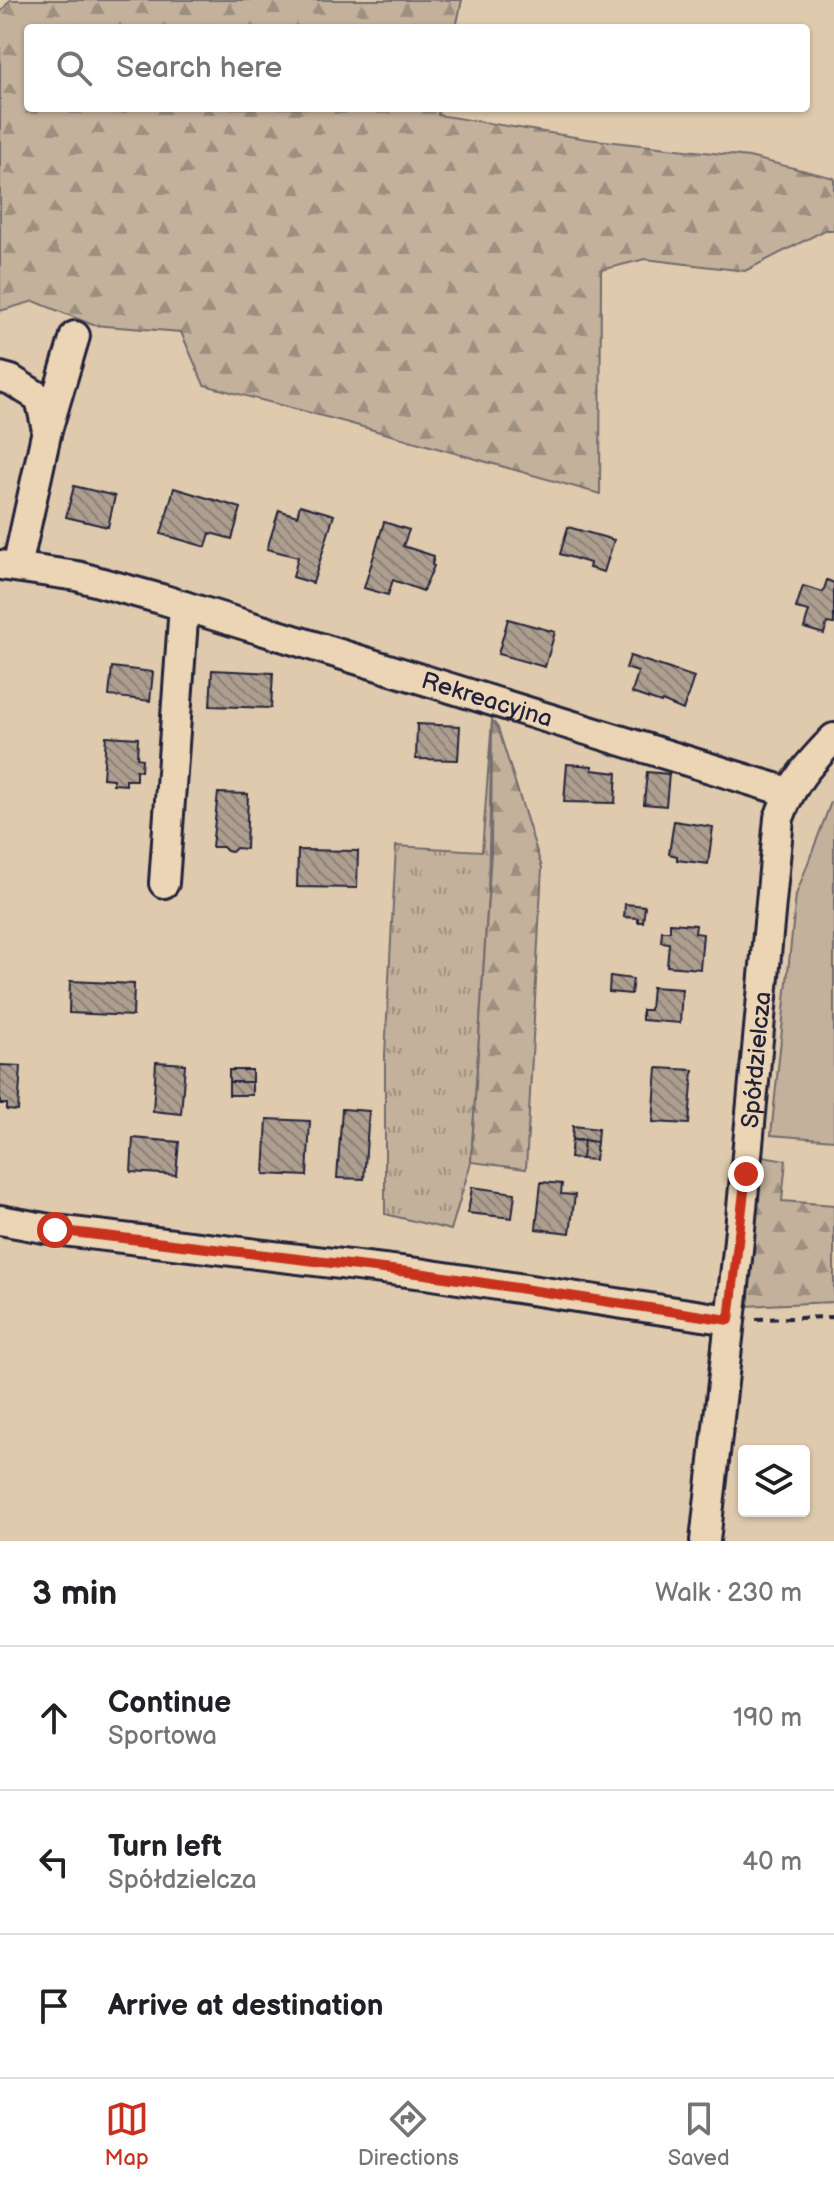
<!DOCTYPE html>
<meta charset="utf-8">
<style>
:root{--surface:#fff;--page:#f6f6f6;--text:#202124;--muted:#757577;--line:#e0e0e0;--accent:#c8321e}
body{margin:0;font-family:"Balsamiq Sans",sans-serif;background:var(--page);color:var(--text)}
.controls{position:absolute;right:24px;bottom:24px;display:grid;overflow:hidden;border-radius:8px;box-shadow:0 2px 6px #0004}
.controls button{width:72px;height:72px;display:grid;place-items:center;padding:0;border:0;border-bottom:2px solid var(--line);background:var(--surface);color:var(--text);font:40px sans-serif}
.stop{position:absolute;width:24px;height:24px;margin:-18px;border:6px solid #c8321e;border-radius:50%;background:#fff}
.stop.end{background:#c8321e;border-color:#fff;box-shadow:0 2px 8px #0008}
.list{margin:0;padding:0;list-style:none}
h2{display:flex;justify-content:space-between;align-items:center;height:104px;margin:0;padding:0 32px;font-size:34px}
h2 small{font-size:26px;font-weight:400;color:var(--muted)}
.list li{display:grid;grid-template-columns:52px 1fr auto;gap:24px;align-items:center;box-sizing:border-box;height:144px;padding:0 32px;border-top:2px solid var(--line)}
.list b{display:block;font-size:30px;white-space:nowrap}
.list p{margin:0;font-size:26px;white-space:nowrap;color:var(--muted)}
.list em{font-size:26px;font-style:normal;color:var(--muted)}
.icon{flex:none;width:44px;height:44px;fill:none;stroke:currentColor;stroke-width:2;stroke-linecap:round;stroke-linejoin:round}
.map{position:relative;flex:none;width:834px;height:1541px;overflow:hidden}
.search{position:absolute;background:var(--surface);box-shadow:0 2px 6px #0004;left:24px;right:24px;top:24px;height:88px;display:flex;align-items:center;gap:20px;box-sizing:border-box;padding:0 28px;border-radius:8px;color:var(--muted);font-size:30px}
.sheet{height:536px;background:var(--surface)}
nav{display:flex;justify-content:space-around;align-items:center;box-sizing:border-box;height:112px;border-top:2px solid var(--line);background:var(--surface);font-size:22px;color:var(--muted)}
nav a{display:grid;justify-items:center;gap:4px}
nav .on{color:var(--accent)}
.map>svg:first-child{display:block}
</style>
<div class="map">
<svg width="834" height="1541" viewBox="0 0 834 1541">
<defs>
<pattern id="grass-tufts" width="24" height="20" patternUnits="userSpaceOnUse" patternTransform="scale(2)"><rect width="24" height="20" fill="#c3b19c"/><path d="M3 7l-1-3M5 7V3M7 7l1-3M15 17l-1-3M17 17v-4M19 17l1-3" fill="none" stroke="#9e9080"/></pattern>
<pattern id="forest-firs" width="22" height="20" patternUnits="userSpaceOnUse" patternTransform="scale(2)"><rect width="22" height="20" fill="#c3b19c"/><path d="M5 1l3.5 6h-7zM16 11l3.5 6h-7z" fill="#9e9080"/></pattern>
<pattern id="building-back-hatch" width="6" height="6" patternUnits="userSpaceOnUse" patternTransform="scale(2)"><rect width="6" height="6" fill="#ad9e8f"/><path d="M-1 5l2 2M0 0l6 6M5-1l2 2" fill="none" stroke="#8c8076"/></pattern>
</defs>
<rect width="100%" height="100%" fill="#dfcaad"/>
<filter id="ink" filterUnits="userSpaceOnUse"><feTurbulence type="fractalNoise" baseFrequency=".0125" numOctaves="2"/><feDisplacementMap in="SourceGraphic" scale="16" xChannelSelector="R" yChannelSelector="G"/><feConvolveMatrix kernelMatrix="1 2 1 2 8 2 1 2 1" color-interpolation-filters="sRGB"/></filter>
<g filter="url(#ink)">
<!-- grass -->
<path fill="url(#grass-tufts)" stroke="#726a6c" stroke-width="2" d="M492,720L488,895L471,1162L451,1230L385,1214V1055L396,846L482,851Z"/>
<!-- forest -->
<path fill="url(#forest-firs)" stroke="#726a6c" stroke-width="2" d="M10,0H462L456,28H28V108H439L438,115L587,139L749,157L834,178V230H825L745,271L645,259L601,270L600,494L345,422L204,385L181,332L93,325L34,301L0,311V13Z
M492,720L498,728L542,868L526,1169L471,1162L491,852Z
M762,1156L786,1160L782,1201L834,1205V1302L744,1306Z"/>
<!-- park -->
<path fill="#c3b19c" stroke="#726a6c" stroke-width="2" d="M831,802H834V1140L771,1135L796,895Z"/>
<!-- building -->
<path fill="url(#building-back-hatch)" stroke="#22223b" stroke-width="2" d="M74,486L115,496L108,527L66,517Z
M174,488L241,508L232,539L210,533L206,547L161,534Z
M300,505L334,515L313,583L293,577L298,557L267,549L279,510L297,516Z
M384,522L409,530L403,546L434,556L432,565L434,566L423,591L393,580L388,595L364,588Z
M568,527L614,540L604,572L589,568L590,563L560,554Z
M827,580L834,583V624L827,623L824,634L804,628L809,611L796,608L803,586L823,592Z
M508,619L555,632L545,667L498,654Z
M630,656L694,677L683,710L662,701L661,703L632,693L638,672L626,668Z
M112,667L153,672L150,701L109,696Z
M212,670L273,673L271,708L210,706Z
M417,724L460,726L458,760L416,759Z
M106,736L138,738L137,758L142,759L141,771L136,770V780H126V785L113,784V779L103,778Z
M567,764L592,766V770L617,773L615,803L564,802Z
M647,772L669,774L666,806L644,804Z
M218,793L248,794L246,849L236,848L232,852L227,851L223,847H212Z
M674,821L713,827L708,864L677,860V856L669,854Z
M298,850L358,851L357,888L297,887Z
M625,904L645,906L643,922H638V918L624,917Z
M670,923L696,925L695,933L703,934L700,969L667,966L669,943L661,942L662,931H670Z
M610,976L633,979L631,994L609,992Z
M70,981L134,984L133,1016L69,1013Z
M652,987L682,989L680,1023L642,1020V1010H650Z
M156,1062L185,1064L181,1114L153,1111Z
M0,1065L21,1066L18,1111L7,1110V1104H0Z
M657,1068L693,1070L689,1124L653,1122Z
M229,1070H252V1082H229Z
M229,1082H252V1095H229Z
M342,1109L369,1111L364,1179L337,1178Z
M267,1119L310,1121L307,1176L264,1174Z
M573,1126L598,1129L597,1142L572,1140Z
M133,1138L179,1142L176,1175L131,1172Z
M572,1140H584L582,1159L570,1158Z
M584,1140L597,1142L595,1160L582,1159Z
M541,1182L562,1184L561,1194L575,1195L570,1233L536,1229Z
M472,1187L515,1193L512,1218L468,1213Z"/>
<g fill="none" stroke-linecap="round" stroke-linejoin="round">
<defs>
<g id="minor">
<path d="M0,377L11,380L40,398L47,430L17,567"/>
<path d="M48,427L75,336"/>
<path id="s1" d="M0,565L77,576L161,599L788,792"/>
<path d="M164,883L184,606"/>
<path d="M0,1220L55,1230L425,1274L729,1320"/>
<path id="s2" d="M705,1541L738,1250L779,818C792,782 808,765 834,738"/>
</g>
</defs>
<!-- minor casing -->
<use href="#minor" stroke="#22223b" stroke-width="34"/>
<!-- path -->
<path stroke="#22223b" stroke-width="4" stroke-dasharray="8 6" stroke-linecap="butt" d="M756,1319L834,1317"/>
<!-- minor -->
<use href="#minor" stroke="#ebd5b4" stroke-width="28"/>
</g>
</g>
<g fill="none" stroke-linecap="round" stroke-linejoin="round" filter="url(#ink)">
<!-- route -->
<path stroke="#c8321e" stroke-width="10" d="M55,1230L425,1274L729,1320L746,1174"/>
</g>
<g text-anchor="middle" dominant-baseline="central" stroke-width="6" stroke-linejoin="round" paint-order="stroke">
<!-- street labels -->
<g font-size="24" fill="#22223b" stroke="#ebd5b4">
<text stroke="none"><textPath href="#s1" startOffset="506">Rekreacyjna</textPath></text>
<text stroke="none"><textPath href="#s2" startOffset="484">Spółdzielcza</textPath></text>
</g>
</g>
</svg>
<div class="controls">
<button><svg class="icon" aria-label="layers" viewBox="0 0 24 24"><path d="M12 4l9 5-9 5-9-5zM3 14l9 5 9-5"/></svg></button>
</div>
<div class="stop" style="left:55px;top:1230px"></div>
<div class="stop end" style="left:746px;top:1174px"></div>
<div class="search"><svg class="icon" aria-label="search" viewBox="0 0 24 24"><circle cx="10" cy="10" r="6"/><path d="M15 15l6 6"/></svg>Search here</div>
</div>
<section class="sheet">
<h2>3 min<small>Walk · 230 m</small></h2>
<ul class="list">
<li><svg class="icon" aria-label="ahead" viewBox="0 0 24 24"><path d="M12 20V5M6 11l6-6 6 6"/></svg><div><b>Continue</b><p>Sportowa</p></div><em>190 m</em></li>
<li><svg class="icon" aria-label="left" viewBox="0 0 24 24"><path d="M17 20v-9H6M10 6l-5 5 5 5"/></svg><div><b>Turn left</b><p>Spółdzielcza</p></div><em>40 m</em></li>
<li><svg class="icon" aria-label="arrive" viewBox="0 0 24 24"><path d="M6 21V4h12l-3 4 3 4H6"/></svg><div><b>Arrive at destination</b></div></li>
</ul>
</section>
<nav>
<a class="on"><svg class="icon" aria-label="map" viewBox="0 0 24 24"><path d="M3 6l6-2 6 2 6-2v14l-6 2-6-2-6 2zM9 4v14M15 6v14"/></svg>Map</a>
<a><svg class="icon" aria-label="directions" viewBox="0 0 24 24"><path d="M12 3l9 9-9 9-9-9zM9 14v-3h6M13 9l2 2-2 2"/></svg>Directions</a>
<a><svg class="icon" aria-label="saved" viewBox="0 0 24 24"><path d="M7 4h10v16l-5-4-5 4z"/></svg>Saved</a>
</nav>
